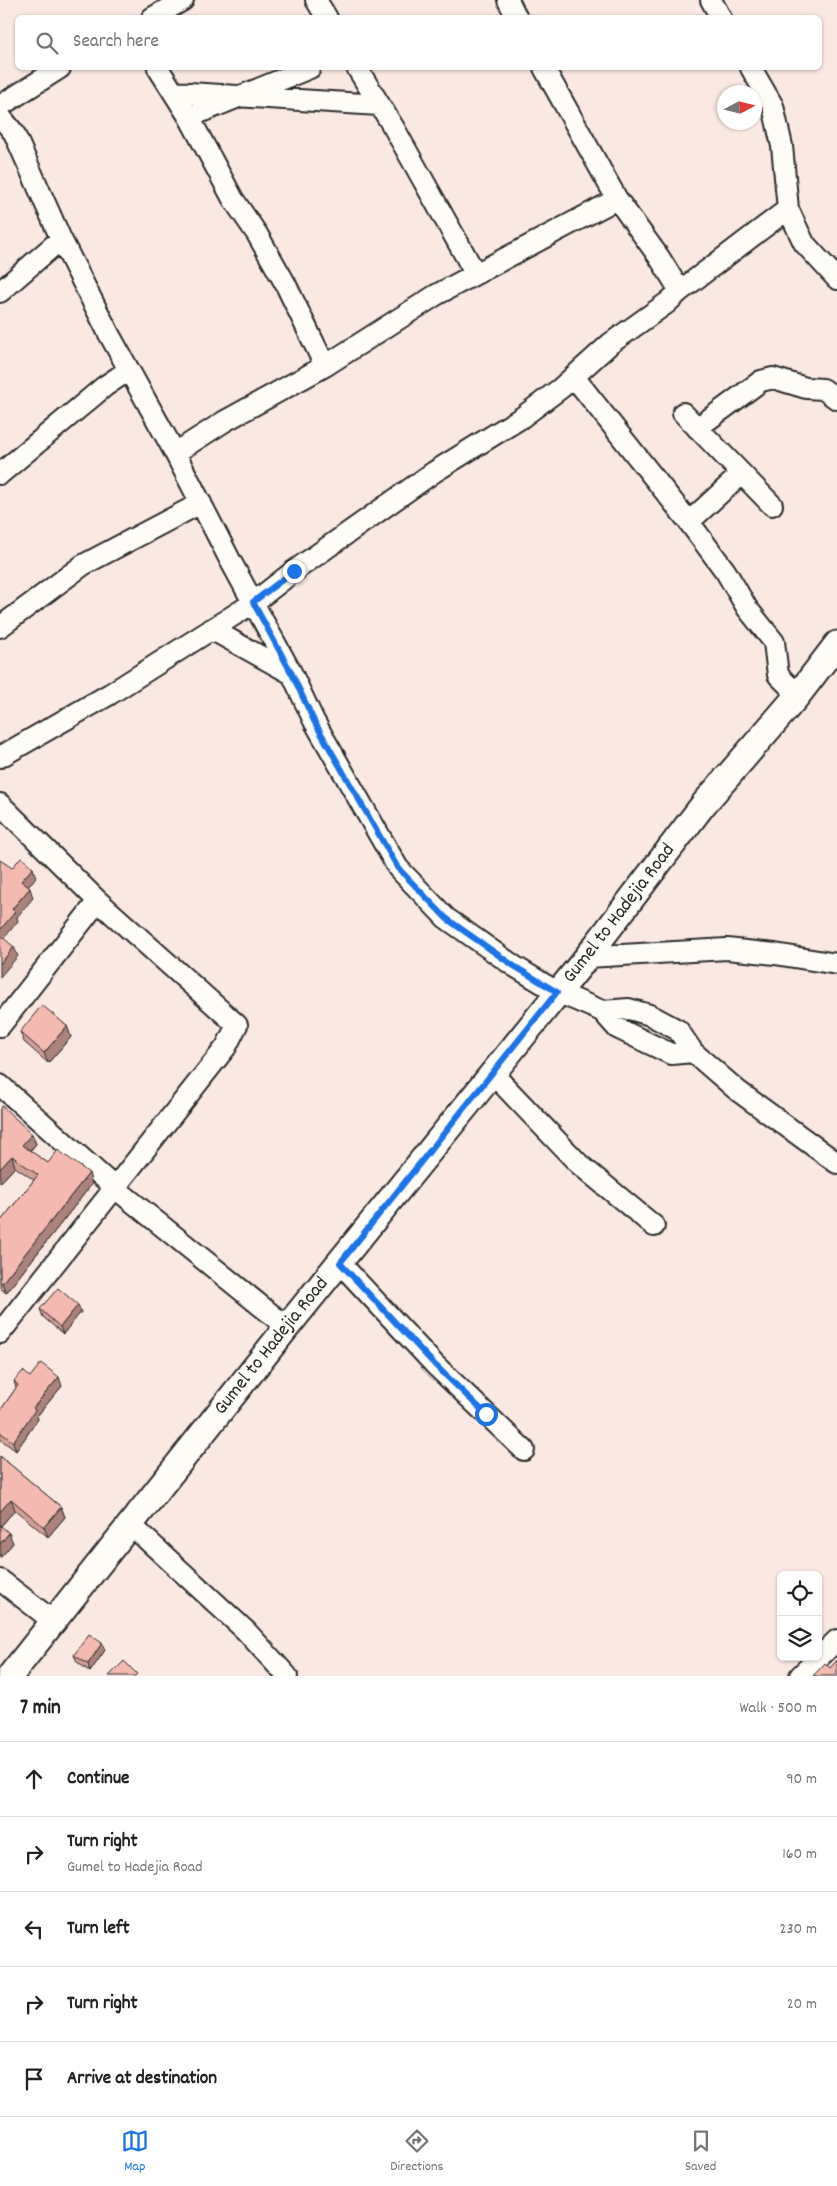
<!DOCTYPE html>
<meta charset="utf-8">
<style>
:root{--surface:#fff;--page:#f2f2f2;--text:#222;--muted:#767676;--line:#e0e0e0;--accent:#1a73e8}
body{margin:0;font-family:Dekko,sans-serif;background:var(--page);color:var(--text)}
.controls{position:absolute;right:15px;bottom:15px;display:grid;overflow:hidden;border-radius:8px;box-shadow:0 1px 4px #0004}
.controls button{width:45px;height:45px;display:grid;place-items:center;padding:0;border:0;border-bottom:1px solid var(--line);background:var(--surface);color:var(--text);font:25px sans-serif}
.compass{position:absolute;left:717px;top:85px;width:45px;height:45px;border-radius:50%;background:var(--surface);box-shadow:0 1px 4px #0004;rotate:83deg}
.stop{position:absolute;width:15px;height:15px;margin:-11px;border:4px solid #1a73e8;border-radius:50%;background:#fff}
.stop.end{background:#1a73e8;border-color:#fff;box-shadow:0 1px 5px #0008}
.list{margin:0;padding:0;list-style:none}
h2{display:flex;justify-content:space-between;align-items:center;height:65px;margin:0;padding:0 20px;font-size:21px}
h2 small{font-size:16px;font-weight:400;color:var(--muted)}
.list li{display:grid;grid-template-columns:32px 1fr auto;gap:15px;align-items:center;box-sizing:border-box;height:75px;padding:0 20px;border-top:1px solid var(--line)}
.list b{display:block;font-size:19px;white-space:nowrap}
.list p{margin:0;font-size:16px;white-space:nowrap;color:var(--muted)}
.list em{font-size:16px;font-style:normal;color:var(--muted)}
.icon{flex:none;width:28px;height:28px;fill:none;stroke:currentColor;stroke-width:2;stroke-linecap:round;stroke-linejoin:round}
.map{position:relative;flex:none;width:837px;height:1676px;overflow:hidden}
.search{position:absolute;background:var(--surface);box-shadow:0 1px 4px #0004;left:15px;right:15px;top:15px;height:55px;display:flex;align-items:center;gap:12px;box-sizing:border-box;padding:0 18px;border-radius:8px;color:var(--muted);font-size:19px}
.sheet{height:440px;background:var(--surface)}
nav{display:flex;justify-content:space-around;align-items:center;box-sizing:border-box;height:70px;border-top:1px solid var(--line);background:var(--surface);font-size:14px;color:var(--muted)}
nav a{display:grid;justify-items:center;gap:2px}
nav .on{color:var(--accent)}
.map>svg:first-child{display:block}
</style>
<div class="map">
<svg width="837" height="1676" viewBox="0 0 837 1676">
<rect width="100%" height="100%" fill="#fae8e2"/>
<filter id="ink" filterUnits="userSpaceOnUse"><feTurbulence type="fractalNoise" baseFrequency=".02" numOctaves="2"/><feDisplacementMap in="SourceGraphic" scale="10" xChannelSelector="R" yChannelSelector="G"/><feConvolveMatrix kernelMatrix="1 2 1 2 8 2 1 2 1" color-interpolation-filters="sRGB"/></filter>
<g filter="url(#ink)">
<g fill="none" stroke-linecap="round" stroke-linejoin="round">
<defs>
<path id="minor" d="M316,0L327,18
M508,0L517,18
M711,0L721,18
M152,18L183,0
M158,68L189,117L233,199L257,234L285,283L325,366
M357,68L394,128L475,273
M544,68L617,199L659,257L680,291
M751,68L773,106L782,146L788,209L804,243L837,279
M173,92L379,105
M0,106L60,68
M0,116L14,133L61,239L109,334L175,453L230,560L292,674L314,721L398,868L446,918L514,966L557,992L602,1011L617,1028L671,1054L693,1052
M189,117L310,68
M0,292L61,239
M574,377L689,522L726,572L747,608L774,642L778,675L798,695
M683,413L772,505
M697,428L761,381L773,378L806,388L823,389L837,399
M175,453L225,421L325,366L436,295L617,199
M0,474L105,386L129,370
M689,522L741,474
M0,627L83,565L201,503
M211,629L292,674
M0,757L110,694L253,603L294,571L434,472L521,418L561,388L611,343L667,303L680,291L788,209
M0,804L98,901L237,1025L226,1047L0,1333
M587,957L727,949L775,954L837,964
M602,1011L629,1009L650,1015L678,1030L693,1052L738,1091L837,1163
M0,1026L98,901
M492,1073L579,1164L654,1226
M0,1085L115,1188L287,1327
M340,1263L435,1365L524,1450
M131,1525L246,1631L287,1676
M0,1580L53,1621
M800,1676L837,1640"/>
<g id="major">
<path id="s1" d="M10,1676L287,1327L587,957L703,805L798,695L837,644"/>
</g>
</defs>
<!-- minor casing -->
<use href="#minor" stroke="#2b2b2b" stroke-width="24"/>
<!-- major casing -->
<use href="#major" stroke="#2b2b2b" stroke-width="29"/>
<!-- minor -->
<use href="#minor" stroke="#fdfcf7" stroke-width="20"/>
<!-- major -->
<use href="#major" stroke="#fdfcf7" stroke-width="25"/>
</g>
<!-- wall -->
<path fill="#d29f97" stroke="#2b2b2b" d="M67,1026L71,1037L48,1063L24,1042L20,1032Z
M0,1109L32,1134L36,1144L30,1151L48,1163L92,1184L6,1293L0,1288V1222L34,1180L15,1167L0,1183Z
M78,1305L81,1312L63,1334L43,1317L40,1309Z
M30,1377L62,1386L37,1416L38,1419L16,1451L0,1439V1411L16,1388L14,1381Z
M0,1456L61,1507L65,1517L48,1537L15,1510L1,1526L13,1543L1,1557H0Z
M105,1650L90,1672L77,1662L74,1655Z"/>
<!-- shaded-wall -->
<path fill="#ab827b" stroke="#2b2b2b" d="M33,868L36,877L25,891L21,881Z
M30,888L33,898L17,917L18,921L1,942L0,939V930L12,909Z
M14,947L18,956L0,977V964Z
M67,1026L71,1037L48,1063L44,1053Z
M32,1134L36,1144L25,1155L22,1145Z
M12,1156L15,1167L0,1183V1169Z
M89,1173L92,1184L6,1293L2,1283Z
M78,1305L81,1312L63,1334L60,1327Z
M59,1377L62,1386L37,1416L38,1419L16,1451L13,1442L33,1408Z
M11,1499L15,1510L0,1527V1512Z
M61,1507L65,1517L48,1537L44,1527Z
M9,1533L13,1543L1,1557L0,1555V1544Z
M102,1643L105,1650L90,1672L88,1664Z"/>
<!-- building -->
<path fill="#f4b9b0" stroke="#2b2b2b" d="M21,857L33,868L21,881L30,888L12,909L15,912L0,930V860L12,868Z
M0,935L14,947L0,964Z
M42,1005L67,1026L44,1053L20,1032Z
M2,1106L32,1134L22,1145L48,1163L58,1150L89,1173L2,1283L0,1281V1222L38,1175L12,1156L0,1169V1109Z
M58,1288L78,1305L60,1327L40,1309Z
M41,1363L59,1377L33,1408L35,1410L13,1442L0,1432V1411L18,1385L14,1381L23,1371L30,1377Z
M0,1456L61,1507L44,1527L11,1499L0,1512Z
M0,1525L9,1533L0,1544Z
M89,1634L102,1643L88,1664L74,1655Z
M837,1660V1676H813L825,1663L830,1668Z
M124,1661L137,1674L135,1676H109Z"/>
</g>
<g fill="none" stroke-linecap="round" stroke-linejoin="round" filter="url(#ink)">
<!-- route -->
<path stroke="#1a73e8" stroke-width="6" d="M294,571L253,602L292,674L314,721L398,868L446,918L457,926L514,966L557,992L340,1263L435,1365L486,1414"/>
</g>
<g text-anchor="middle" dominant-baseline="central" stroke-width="5" stroke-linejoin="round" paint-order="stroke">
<!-- street labels -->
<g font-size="20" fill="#2b2b2b" stroke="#fdfcf7">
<text stroke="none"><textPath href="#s1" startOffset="976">Gumel to Hadejia Road</textPath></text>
<text stroke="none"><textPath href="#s1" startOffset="421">Gumel to Hadejia Road</textPath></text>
</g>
</g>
</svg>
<div class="controls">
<button><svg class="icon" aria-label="locate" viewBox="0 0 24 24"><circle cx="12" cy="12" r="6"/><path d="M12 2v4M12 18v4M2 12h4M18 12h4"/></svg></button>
<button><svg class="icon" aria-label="layers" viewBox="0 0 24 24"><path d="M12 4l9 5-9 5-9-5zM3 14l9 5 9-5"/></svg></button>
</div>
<svg class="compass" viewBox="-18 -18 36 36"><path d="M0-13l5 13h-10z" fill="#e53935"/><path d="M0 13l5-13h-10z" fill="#767676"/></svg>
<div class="stop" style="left:486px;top:1414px"></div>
<div class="stop end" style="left:294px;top:571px"></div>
<div class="search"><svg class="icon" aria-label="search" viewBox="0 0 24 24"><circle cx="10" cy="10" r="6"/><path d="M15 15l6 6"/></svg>Search here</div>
</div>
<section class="sheet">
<h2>7 min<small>Walk · 500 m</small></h2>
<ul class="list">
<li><svg class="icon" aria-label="ahead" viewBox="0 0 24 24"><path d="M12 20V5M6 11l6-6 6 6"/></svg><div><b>Continue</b></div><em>90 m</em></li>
<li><svg class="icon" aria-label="right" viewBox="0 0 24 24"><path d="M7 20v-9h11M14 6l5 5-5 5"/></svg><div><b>Turn right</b><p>Gumel to Hadejia Road</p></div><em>160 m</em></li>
<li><svg class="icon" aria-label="left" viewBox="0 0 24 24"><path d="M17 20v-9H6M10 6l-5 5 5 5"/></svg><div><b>Turn left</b></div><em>230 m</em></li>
<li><svg class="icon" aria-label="right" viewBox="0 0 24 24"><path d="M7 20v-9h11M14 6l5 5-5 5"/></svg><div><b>Turn right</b></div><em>20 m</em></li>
<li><svg class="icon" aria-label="arrive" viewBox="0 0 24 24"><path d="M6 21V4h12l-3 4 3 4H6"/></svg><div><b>Arrive at destination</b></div></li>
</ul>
</section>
<nav>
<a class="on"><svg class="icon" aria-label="map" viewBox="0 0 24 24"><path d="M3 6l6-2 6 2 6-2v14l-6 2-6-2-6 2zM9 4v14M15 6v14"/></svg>Map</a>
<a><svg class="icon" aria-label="directions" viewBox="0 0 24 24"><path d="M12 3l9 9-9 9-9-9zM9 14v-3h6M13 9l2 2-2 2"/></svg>Directions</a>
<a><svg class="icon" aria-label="saved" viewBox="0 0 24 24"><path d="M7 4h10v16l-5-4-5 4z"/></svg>Saved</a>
</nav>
